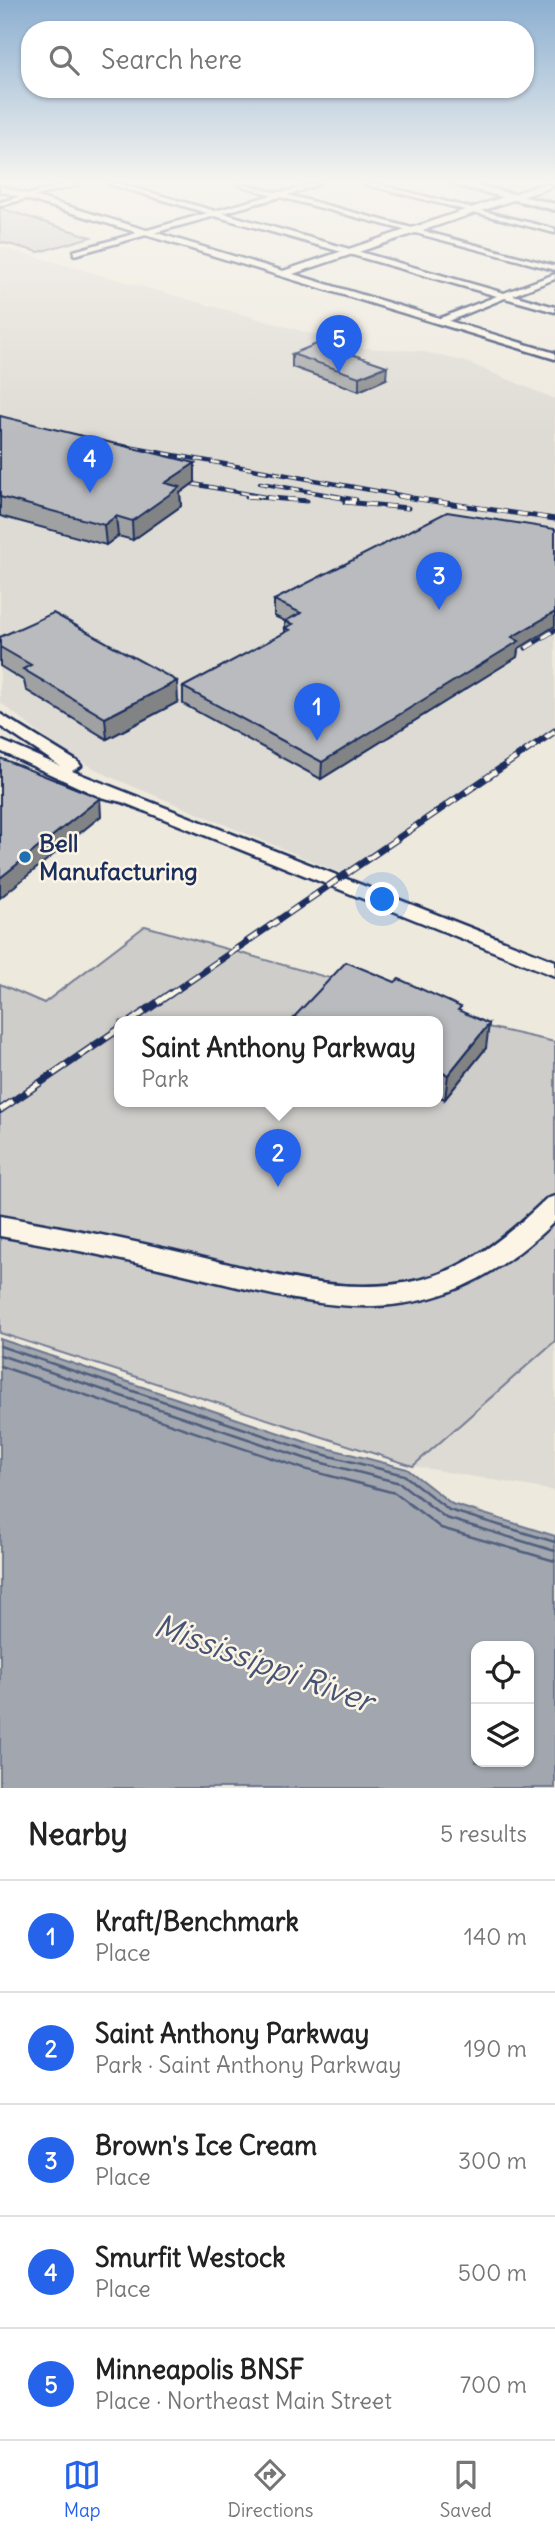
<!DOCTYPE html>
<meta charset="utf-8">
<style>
:root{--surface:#fff;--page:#f6f6f6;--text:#222;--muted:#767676;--line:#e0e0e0;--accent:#2563eb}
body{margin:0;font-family:Delius,sans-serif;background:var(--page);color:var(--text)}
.controls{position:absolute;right:21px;bottom:21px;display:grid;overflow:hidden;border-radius:14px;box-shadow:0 2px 5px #0004}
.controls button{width:63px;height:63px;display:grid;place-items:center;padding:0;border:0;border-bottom:2px solid var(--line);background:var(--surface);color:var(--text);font:35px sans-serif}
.you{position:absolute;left:383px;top:900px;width:24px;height:24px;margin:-18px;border:5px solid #fff;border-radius:50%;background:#1a73e8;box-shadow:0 0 0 10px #1a73e833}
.badge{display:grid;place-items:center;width:46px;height:46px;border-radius:50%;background:var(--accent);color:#fff;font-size:23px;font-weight:700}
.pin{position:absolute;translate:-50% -58px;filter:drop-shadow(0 2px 4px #0008)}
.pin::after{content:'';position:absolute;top:37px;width:24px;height:21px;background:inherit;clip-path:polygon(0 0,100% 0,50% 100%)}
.popup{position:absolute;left:114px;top:1016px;width:329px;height:91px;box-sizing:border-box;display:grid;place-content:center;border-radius:14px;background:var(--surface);filter:drop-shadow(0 2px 5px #0005);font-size:23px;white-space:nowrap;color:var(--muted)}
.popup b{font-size:26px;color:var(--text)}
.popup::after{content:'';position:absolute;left:50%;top:100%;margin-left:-14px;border:14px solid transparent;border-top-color:var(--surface)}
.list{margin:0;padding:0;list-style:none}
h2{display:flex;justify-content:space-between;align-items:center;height:91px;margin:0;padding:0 28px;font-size:30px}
h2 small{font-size:23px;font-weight:400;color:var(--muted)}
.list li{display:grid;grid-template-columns:46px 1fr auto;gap:21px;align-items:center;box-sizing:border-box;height:112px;padding:0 28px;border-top:2px solid var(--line)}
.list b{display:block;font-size:26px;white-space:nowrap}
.list p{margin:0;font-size:23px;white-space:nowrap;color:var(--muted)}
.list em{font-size:23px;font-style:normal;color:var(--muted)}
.icon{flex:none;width:38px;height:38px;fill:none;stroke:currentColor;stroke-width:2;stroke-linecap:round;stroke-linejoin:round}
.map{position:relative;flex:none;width:555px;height:1788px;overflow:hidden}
.search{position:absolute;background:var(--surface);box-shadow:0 2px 5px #0004;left:21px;right:21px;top:21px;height:77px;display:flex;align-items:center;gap:18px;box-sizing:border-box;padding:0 24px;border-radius:28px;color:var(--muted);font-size:26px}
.sheet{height:651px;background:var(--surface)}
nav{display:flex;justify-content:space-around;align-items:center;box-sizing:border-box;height:98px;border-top:2px solid var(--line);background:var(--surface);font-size:19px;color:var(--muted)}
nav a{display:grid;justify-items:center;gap:4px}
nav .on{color:var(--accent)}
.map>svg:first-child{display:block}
</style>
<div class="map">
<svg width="555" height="1788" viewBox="0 0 555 1788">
<rect width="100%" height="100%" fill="#eee9dd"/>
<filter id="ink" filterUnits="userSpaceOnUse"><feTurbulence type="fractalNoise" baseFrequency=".0143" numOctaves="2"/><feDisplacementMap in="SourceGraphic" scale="14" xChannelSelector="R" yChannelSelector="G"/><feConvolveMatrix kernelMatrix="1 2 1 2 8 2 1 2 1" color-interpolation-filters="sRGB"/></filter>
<g filter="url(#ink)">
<!-- built -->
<path fill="#dedbd4" d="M0,247L363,348L420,351L467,362L555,399V730L341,873L113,778L63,752L0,702Z
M555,1341V1491L413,1466L547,1349Z"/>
<!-- green -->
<path fill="#cfcdca" stroke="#757e94" stroke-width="2" fill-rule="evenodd" d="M0,208L91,237L39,252L0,242Z
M145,926L383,993L393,1006L555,1042V1341L413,1466L0,1333V984L44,1003ZM119,1021H437V1101H119Z"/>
<!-- water -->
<path fill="#a2a7af" stroke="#6c778f" stroke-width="2" fill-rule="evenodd" d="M0,1339L312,1444L407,1469L452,1504L555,1536V1788H0ZM476,1646H529V1762H476Z"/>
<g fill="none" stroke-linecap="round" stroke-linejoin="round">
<!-- shore -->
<path stroke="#515f7e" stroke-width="2.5" d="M0,1346L310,1451L404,1475L449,1510L555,1542
M0,1355L307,1459L400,1483L446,1518L555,1551
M0,1366L304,1469L395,1493L441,1528L555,1561"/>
<defs>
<path id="minor" d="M68,184H79L0,206V202Z
M109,184H120L215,211L272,195L237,184C252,184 267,193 281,192C295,191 306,184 320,184L288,195L555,266V270L280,197L223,213L504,293L555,274V279L513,295L555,307V312L505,298L444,323H438V319L497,296L215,216L74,255V251L207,213Z
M364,184H376L555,229V233Z"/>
<path id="tertiary" d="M543,184L555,186L293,274L555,353V359L0,191V186L283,271Z
M0,714L78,762L81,766L72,771L555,961V976L122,802L100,797L0,751V740L60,766L0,726Z
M555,1196V1221C433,1339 336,1311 188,1275C126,1260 63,1247 0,1236V1216C63,1227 125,1239 188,1254C264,1272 344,1299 423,1279C471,1267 511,1232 546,1199Z"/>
<path id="primary" d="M452,184H471L555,204V210Z"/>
</defs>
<!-- minor casing -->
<use href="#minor" stroke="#1b2f5e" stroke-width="5"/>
<!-- tertiary casing -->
<use href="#tertiary" stroke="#1b2f5e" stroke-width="5"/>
<!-- primary casing -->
<use href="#primary" stroke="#1b2f5e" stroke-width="6"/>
<!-- minor -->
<use href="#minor" fill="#fcf5e5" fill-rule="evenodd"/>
<!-- tertiary -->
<use href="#tertiary" fill="#fcf5e5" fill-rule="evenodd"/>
<!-- primary -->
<use href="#primary" fill="#fcf5e5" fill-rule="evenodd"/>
<defs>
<path id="rail-far3" d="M117,445L410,497
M260,483L341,497
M193,484L265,497"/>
<path id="rail-far2" d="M247,496L307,501
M331,496L356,500
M398,496L555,519
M345,502L408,508
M526,648L555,630"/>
<path id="rail-far1" d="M169,995L555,731"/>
<path id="rail" d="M131,1021L171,993
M0,1110L119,1029"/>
</defs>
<!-- rail-far3 casing -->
<use href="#rail-far3" stroke="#1b2f5e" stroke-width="4.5"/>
<!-- rail-far2 casing -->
<use href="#rail-far2" stroke="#1b2f5e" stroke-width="5"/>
<!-- rail-far1 casing -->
<use href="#rail-far1" stroke="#1b2f5e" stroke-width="7"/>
<!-- rail casing -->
<use href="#rail" stroke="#1b2f5e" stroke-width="8"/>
<!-- rail-far3 -->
<use href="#rail-far3" stroke="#fcf5e5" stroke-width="2.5" stroke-dasharray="8" stroke-linecap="butt"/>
<!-- rail-far2 -->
<use href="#rail-far2" stroke="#fcf5e5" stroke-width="3.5" stroke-dasharray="10" stroke-linecap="butt"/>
<!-- rail-far1 -->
<use href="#rail-far1" stroke="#fcf5e5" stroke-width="4.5" stroke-dasharray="12" stroke-linecap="butt"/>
<!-- rail -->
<use href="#rail" stroke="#fcf5e5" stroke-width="5" stroke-dasharray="16" stroke-linecap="butt"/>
</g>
<!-- wall -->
<path fill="#a0a1a3" stroke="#1b2f5e" stroke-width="2" d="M292,354L386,379L359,391L292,367Z
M0,416L195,482L180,493L181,506L133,540L118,536L106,545L0,516Z
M274,600L518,649L517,657L321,779L183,704V687L285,633V621L274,616Z
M0,637L178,702L107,739L26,690L24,681L0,666Z
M460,1011L486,1048L445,1099L437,1096V1021H294V1017Z"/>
<!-- shaded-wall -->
<path fill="#828385" stroke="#1b2f5e" stroke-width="2" d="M387,366L386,379L359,391V377Z
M195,463V482L180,493L181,506L133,540L132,521L165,483Z
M116,516L118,536L106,545L104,525Z
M555,612V626L518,649L517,657L321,779L322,762L512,637Z
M177,681L178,702L107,739L105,718Z
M100,798L101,816L0,898V878Z
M489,1024L486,1048L445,1099L448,1075Z"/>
<!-- building -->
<path fill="#babbbe" stroke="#1b2f5e" stroke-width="2" d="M319,343L387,366L359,377L292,354Z
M0,416L195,463L165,483L180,487L132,521L116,516L104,525L0,497Z
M447,512L555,529V612L512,637L519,641L322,762L183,687L290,630L285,628L293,624L285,621L301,613L274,600Z
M53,613L177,681L105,718L23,669L31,665L0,647V637Z
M0,758L100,798L0,878Z
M346,962L395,982L399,979L461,1007L458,1010L489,1024L448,1075L437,1071V1021H303L294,1017Z"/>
</g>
<!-- sky -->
<linearGradient id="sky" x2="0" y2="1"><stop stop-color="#8cafd1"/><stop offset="0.42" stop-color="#f7f5f0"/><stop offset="1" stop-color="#f7f5f0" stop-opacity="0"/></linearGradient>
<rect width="555" height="434" fill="url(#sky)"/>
<!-- markers -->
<circle fill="#1f6fb2" stroke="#fcf5e5" stroke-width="2.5" cx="25" cy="857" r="7"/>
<g text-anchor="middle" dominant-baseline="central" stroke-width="5" stroke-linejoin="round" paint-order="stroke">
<!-- poi labels -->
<g font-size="24" font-weight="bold" fill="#1b2f5e" stroke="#fcf5e5" text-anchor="start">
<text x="39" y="843">Bell<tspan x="39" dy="28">Manufacturing</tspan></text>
</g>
<!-- near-water labels -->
<g font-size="32" font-style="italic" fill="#445376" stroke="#fcf5e5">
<text transform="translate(264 1663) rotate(20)">Mississippi River</text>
</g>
</g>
</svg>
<div class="controls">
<button><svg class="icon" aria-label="locate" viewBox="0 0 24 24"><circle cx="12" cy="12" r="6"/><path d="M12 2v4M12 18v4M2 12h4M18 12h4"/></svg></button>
<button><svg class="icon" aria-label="layers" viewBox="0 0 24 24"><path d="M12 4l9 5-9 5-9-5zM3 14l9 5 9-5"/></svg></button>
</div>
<div class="you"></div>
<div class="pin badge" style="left:317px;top:741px">1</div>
<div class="pin badge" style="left:278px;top:1187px">2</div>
<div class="popup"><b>Saint Anthony Parkway</b>Park</div>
<div class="pin badge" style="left:439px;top:610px">3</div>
<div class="pin badge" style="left:90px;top:493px">4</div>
<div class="pin badge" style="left:339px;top:373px">5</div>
<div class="search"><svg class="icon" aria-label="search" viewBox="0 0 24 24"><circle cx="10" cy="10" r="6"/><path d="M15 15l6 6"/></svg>Search here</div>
</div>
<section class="sheet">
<h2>Nearby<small>5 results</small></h2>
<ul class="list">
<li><span class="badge">1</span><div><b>Kraft/Benchmark</b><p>Place</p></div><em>140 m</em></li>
<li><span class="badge">2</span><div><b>Saint Anthony Parkway</b><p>Park · Saint Anthony Parkway</p></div><em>190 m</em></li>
<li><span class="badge">3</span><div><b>Brown's Ice Cream</b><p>Place</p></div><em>300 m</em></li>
<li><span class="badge">4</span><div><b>Smurfit Westock</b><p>Place</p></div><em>500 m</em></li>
<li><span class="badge">5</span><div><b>Minneapolis BNSF</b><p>Place · Northeast Main Street</p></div><em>700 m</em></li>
</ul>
</section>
<nav>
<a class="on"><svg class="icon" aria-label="map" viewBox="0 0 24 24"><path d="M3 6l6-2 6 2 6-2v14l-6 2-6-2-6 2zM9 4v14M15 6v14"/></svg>Map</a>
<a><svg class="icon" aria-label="directions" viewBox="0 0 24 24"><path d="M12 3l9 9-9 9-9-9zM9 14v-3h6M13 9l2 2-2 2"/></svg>Directions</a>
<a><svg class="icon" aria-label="saved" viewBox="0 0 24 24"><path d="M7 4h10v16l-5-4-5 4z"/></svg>Saved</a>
</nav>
